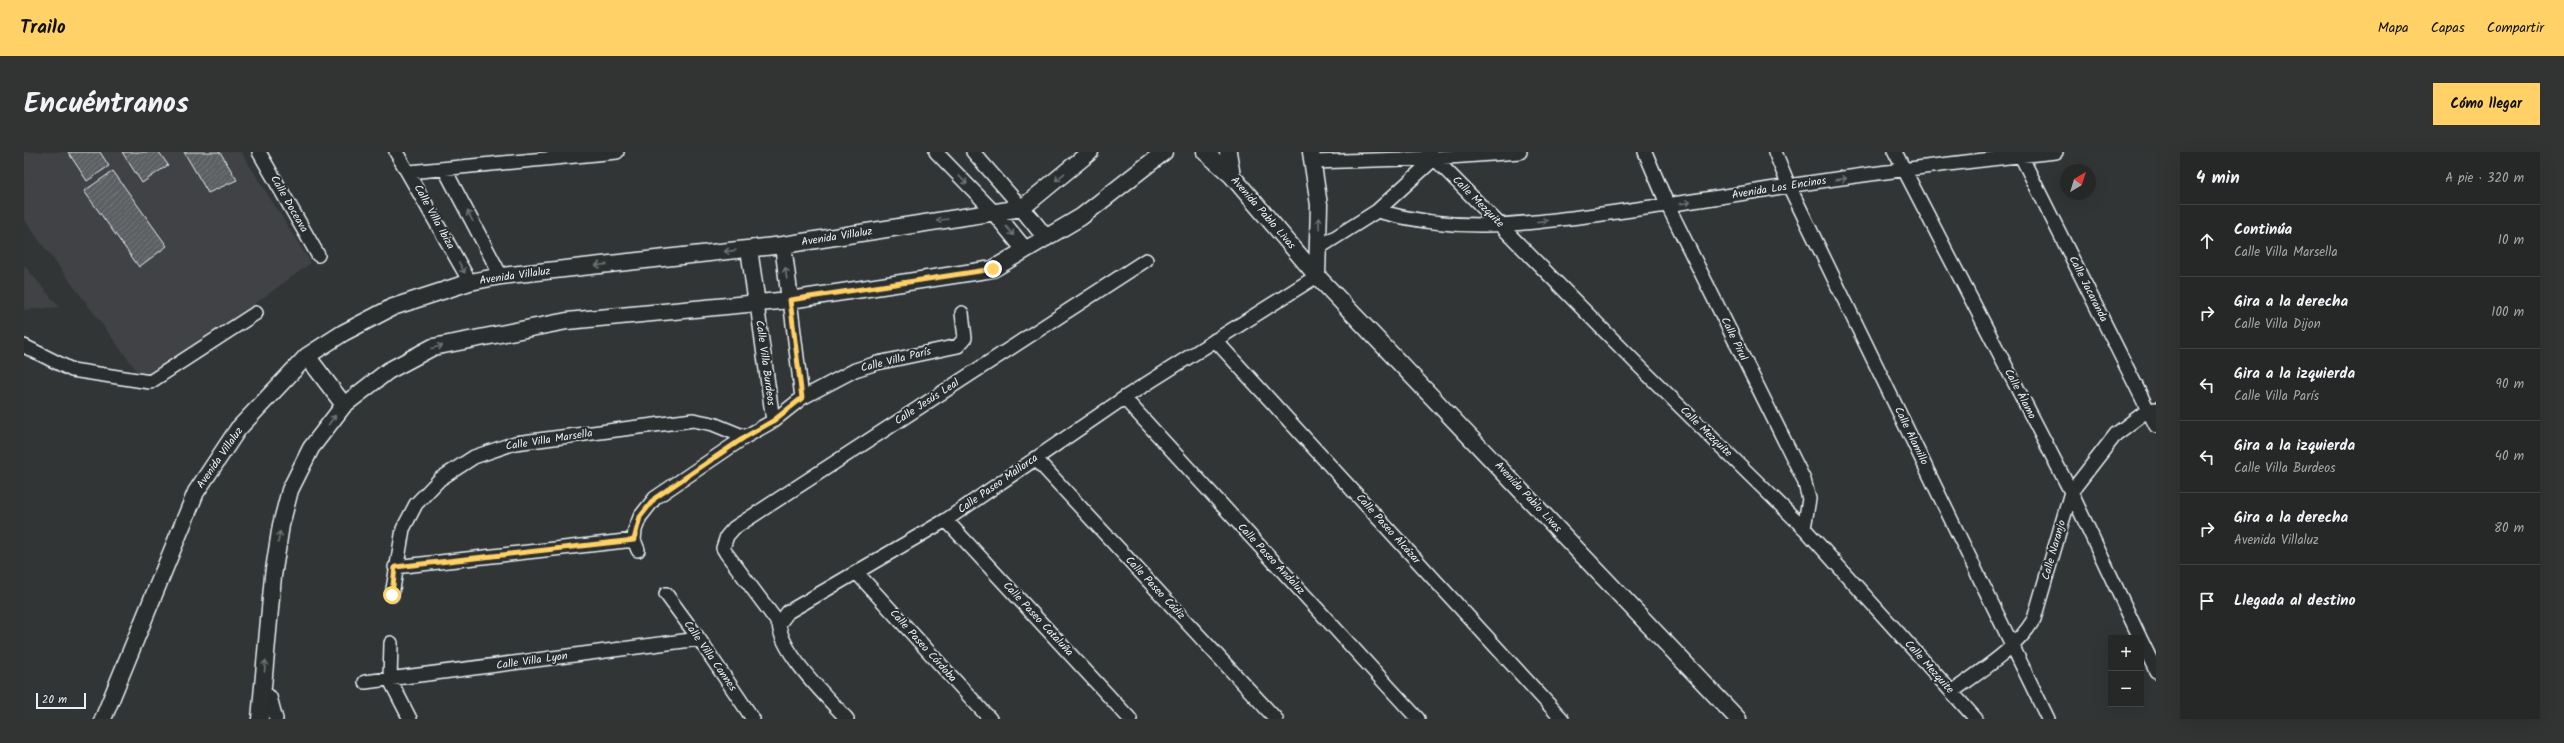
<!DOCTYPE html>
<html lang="es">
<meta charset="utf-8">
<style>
:root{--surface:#262828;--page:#323434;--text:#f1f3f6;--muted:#a4a6a8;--line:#424445;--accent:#ffd166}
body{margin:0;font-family:Kalam,sans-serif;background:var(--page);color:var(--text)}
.controls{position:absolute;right:12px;bottom:12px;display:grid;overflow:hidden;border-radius:0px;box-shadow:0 4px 16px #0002}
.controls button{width:36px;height:36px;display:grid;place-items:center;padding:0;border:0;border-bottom:1px solid var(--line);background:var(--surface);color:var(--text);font:20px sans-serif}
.compass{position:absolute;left:2036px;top:12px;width:36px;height:36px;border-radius:50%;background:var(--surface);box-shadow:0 4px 16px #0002;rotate:38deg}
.scale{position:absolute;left:12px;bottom:10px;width:50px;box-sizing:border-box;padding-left:4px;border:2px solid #e8f1f8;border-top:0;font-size:11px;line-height:14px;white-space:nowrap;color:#e8f1f8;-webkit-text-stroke:3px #2a2d2e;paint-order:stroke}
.stop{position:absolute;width:12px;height:12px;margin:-9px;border:3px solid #ffd166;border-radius:50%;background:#fff}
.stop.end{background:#ffd166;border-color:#fff;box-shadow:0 1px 4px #0008}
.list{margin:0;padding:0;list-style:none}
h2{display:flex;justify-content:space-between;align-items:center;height:52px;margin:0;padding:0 16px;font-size:17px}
h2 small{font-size:13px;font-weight:400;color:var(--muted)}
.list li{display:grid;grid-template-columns:26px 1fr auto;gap:12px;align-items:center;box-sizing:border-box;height:72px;padding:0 16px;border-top:1px solid var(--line)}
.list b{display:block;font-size:15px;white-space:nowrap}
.list p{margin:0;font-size:13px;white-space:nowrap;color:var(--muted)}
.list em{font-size:13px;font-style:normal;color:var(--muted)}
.icon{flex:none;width:22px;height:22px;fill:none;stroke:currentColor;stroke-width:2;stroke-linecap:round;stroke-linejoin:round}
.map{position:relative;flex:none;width:2132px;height:567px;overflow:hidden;border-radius:0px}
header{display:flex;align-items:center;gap:24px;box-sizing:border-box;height:56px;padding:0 20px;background:var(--accent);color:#111}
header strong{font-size:19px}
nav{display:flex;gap:22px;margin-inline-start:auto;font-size:14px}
.intro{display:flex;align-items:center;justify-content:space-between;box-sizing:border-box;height:96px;padding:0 24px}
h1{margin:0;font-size:28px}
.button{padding:10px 18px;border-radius:0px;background:var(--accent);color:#111;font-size:14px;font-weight:700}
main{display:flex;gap:24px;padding:0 24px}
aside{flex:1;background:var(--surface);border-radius:0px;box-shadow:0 4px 16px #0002}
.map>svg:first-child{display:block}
</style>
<header>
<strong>Trailo</strong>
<nav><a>Mapa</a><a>Capas</a><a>Compartir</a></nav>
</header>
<div class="intro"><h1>Encuéntranos</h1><a class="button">Cómo llegar</a></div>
<main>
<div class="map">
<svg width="2132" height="567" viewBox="0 0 2132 567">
<defs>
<pattern id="building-hatch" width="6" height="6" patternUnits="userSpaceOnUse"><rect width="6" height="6" fill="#5c6063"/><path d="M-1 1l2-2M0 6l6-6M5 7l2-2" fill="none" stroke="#73777a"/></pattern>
</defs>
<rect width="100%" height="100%" fill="#323536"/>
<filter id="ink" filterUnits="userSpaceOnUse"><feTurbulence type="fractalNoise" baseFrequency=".025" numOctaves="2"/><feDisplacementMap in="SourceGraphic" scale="8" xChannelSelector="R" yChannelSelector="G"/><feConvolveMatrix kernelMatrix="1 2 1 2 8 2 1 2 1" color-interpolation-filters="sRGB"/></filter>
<g filter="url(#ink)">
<!-- built -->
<path fill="#3f4244" d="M0,0H217L287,111L122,231L0,68Z
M0,113L35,155L0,158Z"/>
<!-- building -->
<path fill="url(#building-hatch)" stroke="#e8f1f8" d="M44,0H76L85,14L63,29Z
M98,0H135L144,13L118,31Z
M160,0H196L213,28L184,41Z
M89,19L143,94L115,115L60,39Z"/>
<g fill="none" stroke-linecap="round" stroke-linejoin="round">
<defs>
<path id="minor" d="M235,0L294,103
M372,0L446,130
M912,0L970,60
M949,0L998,56
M1404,0L1618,217L1780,376L1952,567
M1621,0L1644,54L1780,328L1785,347L1780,376
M1751,0L1765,34L2024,567
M1871,0L2047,340L2116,486
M1995,0L2132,274
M1289,10L1411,6L1496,0
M421,18L477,124
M385,20L593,0
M1353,59C1433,81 1491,73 1571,63C1629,55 1687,47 1745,37C1840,22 1936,10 2032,0
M1296,95L1353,59L1411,6
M766,148L778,246
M733,152L749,269
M1191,188L1538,567
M0,194L48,218L126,230L232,161
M1100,246L1394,567
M1011,306L1252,567
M922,368L1106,567
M614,398L610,388L611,378L616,365L631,346L721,285L749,269L778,246L831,218L853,211L934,194L941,186L938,161
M371,415L610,388
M833,421L966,567
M642,442L675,487L729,567
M368,443L379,377L392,352L416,327L450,305L491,291L669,268L689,272L721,285
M755,472L764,460L922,368L1100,246L1293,124
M2117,488L2132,519
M367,491L366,528L386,567
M341,530L675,487
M1928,540C1957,518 1991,499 2010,467L2047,340L2092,282L2124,258L2132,257
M239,542L246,545L252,567
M823,567C803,545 757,501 755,472L702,401L699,396L703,384L710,376L1122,108"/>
<path id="tertiary" d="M1181,0L1208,24L1293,124L1714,567
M1204,0L1208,24
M1287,0L1295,53L1293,124
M998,56L1022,86
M970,60L1001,98
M759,93L766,148
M725,97L733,152
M283,204L320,253
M79,567L172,340L214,277L283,204L319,181L369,155L446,130L477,124L759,93L998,56L1066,0
M236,567L249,424L257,373L266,338L287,296L320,253L364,219L409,195L543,169L766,148L969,117L1057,65L1140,0"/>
</defs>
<!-- minor casing -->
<use href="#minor" stroke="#e8f1f8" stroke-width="16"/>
<!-- tertiary casing -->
<use href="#tertiary" stroke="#e8f1f8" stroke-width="19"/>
<!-- minor -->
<use href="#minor" stroke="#2a2d2e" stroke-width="13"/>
<!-- tertiary -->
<use href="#tertiary" stroke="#2a2d2e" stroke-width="16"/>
</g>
<!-- one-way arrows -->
<defs><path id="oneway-shaft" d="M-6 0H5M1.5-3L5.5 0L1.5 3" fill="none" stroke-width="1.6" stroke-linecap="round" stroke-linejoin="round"/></defs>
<g stroke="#6c7275">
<use href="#oneway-shaft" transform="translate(1036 25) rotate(141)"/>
<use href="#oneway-shaft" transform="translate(1817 27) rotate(-8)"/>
<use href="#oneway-shaft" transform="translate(939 28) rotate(46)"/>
<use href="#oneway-shaft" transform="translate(1661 51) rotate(-9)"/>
<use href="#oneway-shaft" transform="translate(446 64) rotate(-118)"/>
<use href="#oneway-shaft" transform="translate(918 68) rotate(171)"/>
<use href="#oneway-shaft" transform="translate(1518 69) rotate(-7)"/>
<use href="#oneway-shaft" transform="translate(1295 71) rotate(-91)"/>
<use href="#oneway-shaft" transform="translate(986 79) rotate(50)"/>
<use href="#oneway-shaft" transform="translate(706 99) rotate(174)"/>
<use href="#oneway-shaft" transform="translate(577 113) rotate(174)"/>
<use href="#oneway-shaft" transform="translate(438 116) rotate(61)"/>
<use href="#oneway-shaft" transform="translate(762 121) rotate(-98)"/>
<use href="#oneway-shaft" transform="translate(413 195) rotate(-15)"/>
<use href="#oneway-shaft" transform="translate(308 268) rotate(-53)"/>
<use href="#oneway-shaft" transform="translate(255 385) rotate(-81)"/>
<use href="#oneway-shaft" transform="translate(241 514) rotate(-85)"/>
</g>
</g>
<g fill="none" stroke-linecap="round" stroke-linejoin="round" filter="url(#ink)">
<!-- route -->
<path stroke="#ffd166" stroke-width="5" d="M368,443L371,415L610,388L616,365L631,346L721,285L749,269L778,246L766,148L969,117"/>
</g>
<g text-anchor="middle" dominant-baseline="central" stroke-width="4" stroke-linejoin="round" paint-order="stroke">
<!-- street labels -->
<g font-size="11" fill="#e8f1f8" stroke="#2a2d2e">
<text transform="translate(1755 36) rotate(-9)">Avenida Los Encinos</text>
<text transform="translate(1454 50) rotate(45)">Calle Mezquite</text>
<text transform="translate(265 52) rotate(60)">Calle Doceava</text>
<text transform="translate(1239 61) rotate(49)">Avenida Pablo Livas</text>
<text transform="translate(410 65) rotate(61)">Calle Villa Ibiza</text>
<text transform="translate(813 85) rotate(-9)">Avenida Villaluz</text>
<text transform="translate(491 124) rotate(-8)">Avenida Villaluz</text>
<text transform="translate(2064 137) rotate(63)">Calle Jacaranda</text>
<text transform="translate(1710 187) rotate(64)">Calle Pirul</text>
<text transform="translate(872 208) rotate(-14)">Calle Villa París</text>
<text transform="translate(741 211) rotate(82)">Calle Villa Burdeos</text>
<text transform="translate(1996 242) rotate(62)">Calle Álamo</text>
<text transform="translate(903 250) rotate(-33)">Calle Jesús Leal</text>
<text transform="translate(1682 280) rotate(44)">Calle Mezquite</text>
<text transform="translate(1887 284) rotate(64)">Calle Alamillo</text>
<text transform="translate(525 288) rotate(-9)">Calle Villa Marsella</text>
<text transform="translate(196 306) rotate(-55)">Avenida Villaluz</text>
<text transform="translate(974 332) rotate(-35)">Calle Paseo Mallorca</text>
<text transform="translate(1504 345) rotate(47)">Avenida Pablo Livas</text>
<text transform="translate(1364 377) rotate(48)">Calle Paseo Alcázar</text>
<text transform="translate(2030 398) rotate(-74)">Calle Naranjo</text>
<text transform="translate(1247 407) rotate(47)">Calle Paseo Andaluz</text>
<text transform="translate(1131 436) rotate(47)">Calle Paseo Cádiz</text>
<text transform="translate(1014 467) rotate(47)">Calle Paseo Cataluña</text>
<text transform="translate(899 494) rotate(48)">Calle Paseo Córdoba</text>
<text transform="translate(686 504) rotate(55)">Calle Villa Cannes</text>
<text transform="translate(508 509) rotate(-8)">Calle Villa Lyon</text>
<text transform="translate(1905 515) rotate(48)">Calle Mezquite</text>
</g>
</g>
</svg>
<div class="controls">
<button>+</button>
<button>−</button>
</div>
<svg class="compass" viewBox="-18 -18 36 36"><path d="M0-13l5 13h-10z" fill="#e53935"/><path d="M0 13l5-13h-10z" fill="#a4a6a8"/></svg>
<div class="scale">20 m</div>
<div class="stop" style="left:368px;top:443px"></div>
<div class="stop end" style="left:969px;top:117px"></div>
</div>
<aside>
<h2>4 min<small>A pie · 320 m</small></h2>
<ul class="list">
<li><svg class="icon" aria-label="ahead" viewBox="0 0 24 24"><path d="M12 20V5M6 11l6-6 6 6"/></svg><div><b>Continúa</b><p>Calle Villa Marsella</p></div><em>10 m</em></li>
<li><svg class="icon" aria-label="right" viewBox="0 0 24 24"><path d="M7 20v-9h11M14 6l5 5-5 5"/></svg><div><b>Gira a la derecha</b><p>Calle Villa Dijon</p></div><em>100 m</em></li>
<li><svg class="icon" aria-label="left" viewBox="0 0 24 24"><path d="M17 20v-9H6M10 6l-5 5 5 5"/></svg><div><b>Gira a la izquierda</b><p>Calle Villa París</p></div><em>90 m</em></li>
<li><svg class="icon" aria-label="left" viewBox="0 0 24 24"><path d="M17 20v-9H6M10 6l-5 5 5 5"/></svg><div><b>Gira a la izquierda</b><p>Calle Villa Burdeos</p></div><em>40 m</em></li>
<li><svg class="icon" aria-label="right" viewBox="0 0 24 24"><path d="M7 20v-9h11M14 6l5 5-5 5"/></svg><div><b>Gira a la derecha</b><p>Avenida Villaluz</p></div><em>80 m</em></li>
<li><svg class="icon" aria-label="arrive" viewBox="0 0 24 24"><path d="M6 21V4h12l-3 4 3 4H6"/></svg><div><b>Llegada al destino</b></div></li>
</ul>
</aside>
</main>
